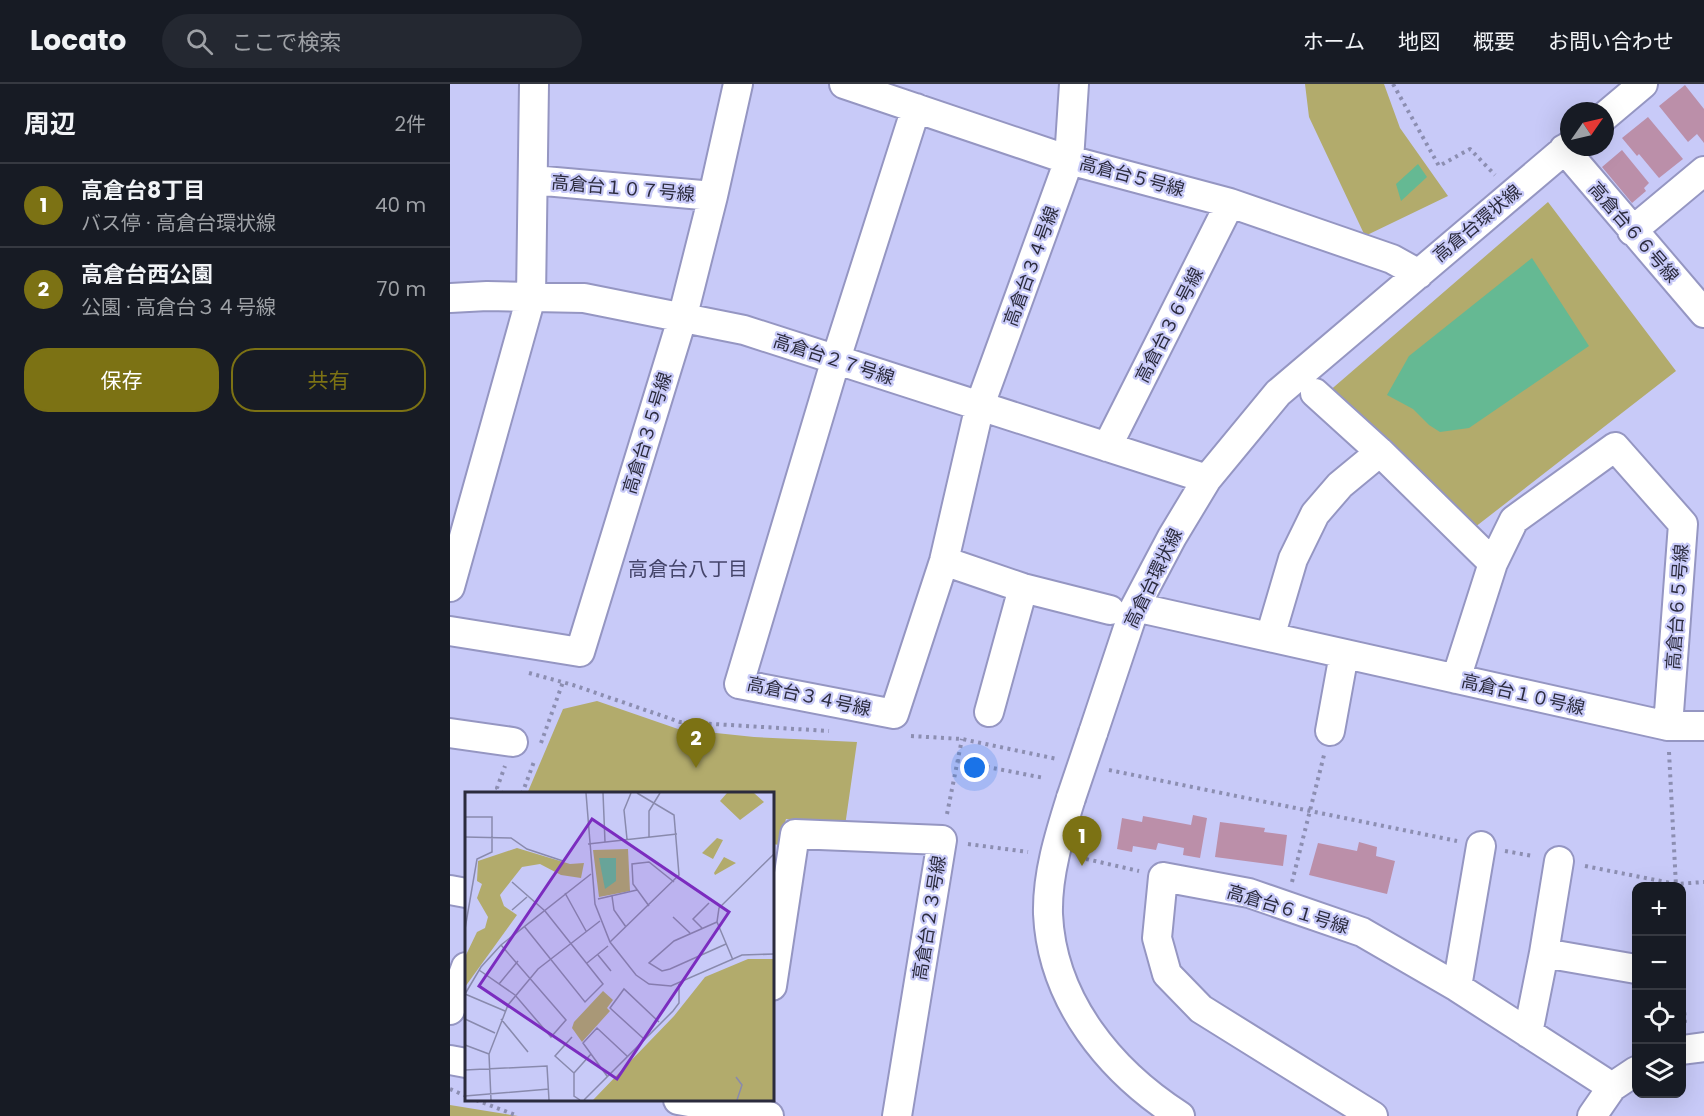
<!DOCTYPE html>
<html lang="ja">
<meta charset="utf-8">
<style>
:root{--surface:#171b24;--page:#242831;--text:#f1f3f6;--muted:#9ea1a6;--line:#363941;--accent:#7c7214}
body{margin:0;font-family:Poppins,"Noto Sans JP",sans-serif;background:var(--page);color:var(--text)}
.controls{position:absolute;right:18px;bottom:18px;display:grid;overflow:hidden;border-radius:12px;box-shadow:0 6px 24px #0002}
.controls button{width:54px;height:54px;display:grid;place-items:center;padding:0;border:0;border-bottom:2px solid var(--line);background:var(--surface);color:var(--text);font:30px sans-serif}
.compass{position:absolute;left:1110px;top:18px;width:54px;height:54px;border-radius:50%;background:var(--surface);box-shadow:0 6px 24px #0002;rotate:56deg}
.you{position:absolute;left:525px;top:684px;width:21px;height:21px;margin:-15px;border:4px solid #fff;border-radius:50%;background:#1a73e8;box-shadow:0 0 0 9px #1a73e833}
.badge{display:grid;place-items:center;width:39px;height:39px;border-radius:50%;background:var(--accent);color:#fff;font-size:20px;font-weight:700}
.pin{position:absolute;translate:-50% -50px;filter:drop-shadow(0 2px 3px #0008)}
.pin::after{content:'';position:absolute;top:32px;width:21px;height:18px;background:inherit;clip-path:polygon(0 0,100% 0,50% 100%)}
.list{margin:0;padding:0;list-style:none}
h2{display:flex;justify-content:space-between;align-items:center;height:78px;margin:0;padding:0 24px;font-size:26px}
h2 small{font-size:20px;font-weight:400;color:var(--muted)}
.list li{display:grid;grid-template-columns:39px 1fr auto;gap:18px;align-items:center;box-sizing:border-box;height:84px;padding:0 24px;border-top:2px solid var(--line)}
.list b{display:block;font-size:22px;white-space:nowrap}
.list p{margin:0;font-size:20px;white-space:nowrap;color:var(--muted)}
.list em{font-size:20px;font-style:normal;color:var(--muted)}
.actions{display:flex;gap:12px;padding:18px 24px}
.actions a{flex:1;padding:14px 0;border:2px solid var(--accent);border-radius:24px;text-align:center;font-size:21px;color:var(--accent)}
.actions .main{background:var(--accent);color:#fff}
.icon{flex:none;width:33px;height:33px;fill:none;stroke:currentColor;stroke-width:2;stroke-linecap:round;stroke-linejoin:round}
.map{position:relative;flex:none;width:1254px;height:1032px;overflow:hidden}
header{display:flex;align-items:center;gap:36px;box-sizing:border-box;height:84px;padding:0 30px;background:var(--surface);border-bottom:2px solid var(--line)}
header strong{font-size:28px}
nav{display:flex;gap:33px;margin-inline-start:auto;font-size:21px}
.search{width:420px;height:54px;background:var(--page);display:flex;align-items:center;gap:15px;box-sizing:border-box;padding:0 21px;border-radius:33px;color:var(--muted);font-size:22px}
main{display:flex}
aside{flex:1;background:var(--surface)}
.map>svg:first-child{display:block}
</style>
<header>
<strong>Locato</strong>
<div class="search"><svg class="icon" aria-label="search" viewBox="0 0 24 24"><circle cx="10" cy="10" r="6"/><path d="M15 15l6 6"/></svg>ここで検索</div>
<nav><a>ホーム</a><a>地図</a><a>概要</a><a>お問い合わせ</a></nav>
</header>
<main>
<aside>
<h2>周辺<small>2件</small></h2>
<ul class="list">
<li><span class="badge">1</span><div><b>高倉台8丁目</b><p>バス停 · 高倉台環状線</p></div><em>40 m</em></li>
<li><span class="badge">2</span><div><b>高倉台西公園</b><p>公園 · 高倉台３４号線</p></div><em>70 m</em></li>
</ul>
<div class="actions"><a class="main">保存</a><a>共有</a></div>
</aside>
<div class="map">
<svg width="1254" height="1032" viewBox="0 0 1254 1032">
<rect width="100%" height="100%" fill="#c8caf8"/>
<!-- green -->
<path fill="#b2ab6c" d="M855,0H934L950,44L998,112L915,152L859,33Z
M1098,118L1226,287L1020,447L877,309Z
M147,617L228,645L304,653L407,658L395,742L336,735L329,761L323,760L322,710H77L113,625Z
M0,1021L68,1032H0Z"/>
<!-- water -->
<path fill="#65b993" d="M968,80L977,93L951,117L946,100Z
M1082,174L1139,262L1019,344L990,348L979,341L963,325L937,311L959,272Z"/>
<!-- building -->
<path fill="#bb8fa9" d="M1235,1L1254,25V59L1247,50L1238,58L1209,22Z
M1198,33L1233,75L1209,94L1189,70L1187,72L1172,54Z
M1172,66L1199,99L1194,104L1196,107L1182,119L1152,83Z
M743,731L757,734L750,774L733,771L734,764L708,759L706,766L683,762L682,768L667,765L672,734L692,738L693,732L741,741Z
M770,738L815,744L814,748L837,751L833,782L765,773Z
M909,758L927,763L926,772L945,777L937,810L859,791L868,759L907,767Z"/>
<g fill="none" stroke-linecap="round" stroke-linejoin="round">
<defs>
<path id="minor" d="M394,0L619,76L780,119L942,175L969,190
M466,24L386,275L289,600L444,630L494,477L530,321L619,76L624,0
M1155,32L1193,0
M1114,65L1254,229
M83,96L263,112
M1182,147L1254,87
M0,214L37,212L134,214L294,246L757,395
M865,309L930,368L1043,479
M657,363L780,119
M494,477L573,504L660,526
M0,503L81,213L84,0
M685,523L1218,642H1254
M0,547L130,568L232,235L263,112L288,0
M820,553L843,475L865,430L890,401L930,368
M1006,595L1043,479L1064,436L1165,363L1233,440L1218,642
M539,628L573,504
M880,647L894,570
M0,649L63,658
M643,649L685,523L722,453L757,395L828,309L1119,62
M621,714C609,752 597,791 598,830C602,917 660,987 730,1032
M0,806L16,809
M1094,869L1109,777
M322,902L345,750L492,756L447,1032
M1007,903L1031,762
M0,926L16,883
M1078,949L1094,869L1186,885
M1232,966L1254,963
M0,976L16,979
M228,1016L319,1032
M923,1032L751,925L717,890L707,854L713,793L799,809L912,848L1007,903L1162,1003
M1142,1032L1162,1003L1186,987"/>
</defs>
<!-- minor casing -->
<use href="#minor" stroke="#9596c2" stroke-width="32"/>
<!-- path -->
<path stroke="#8c8eb1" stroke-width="4" stroke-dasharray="3 4.5" stroke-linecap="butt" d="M943,0L989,82L1020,65L1045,91
M79,589L123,601L230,638L379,647
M461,652L512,655L607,675
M91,659L113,598
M1219,668L1226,802
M507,677L594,694
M659,686L1007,757
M53,710L47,704L55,682
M72,710L85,675
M497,730L512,655
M518,760L578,768
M1055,767L1083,772
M636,775L689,787
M1135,782L1226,800L1254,798
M842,798L874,671
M1232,891L1235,940
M0,1005L16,1012
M26,1016L68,1032"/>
<!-- minor -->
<use href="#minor" stroke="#fff" stroke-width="28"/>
<defs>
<path id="minor-bridge" d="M621,714L643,649"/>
</defs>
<!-- minor-bridge casing -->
<use href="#minor-bridge" stroke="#9596c2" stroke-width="32" stroke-linecap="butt"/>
<!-- minor-bridge -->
<use href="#minor-bridge" stroke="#fff" stroke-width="28"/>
</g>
<g text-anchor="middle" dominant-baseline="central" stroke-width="4.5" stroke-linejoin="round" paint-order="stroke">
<!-- street labels -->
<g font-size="18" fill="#2b2b3d" stroke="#c8caf8">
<text transform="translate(682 92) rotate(15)">高倉台５号線</text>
<text transform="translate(173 104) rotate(5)">高倉台１０７号線</text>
<text transform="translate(1027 139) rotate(-40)">高倉台環状線</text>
<text transform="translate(1184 148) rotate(49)">高倉台６６号線</text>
<text transform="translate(581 182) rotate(-70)">高倉台３４号線</text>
<text transform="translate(719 241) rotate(-63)">高倉台３６号線</text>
<text transform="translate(384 275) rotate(18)">高倉台２７号線</text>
<text transform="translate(197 349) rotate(-73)">高倉台３５号線</text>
<text transform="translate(703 494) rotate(-64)">高倉台環状線</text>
<text transform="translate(1227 523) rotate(-86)">高倉台６５号線</text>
<text transform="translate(1073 610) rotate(13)">高倉台１０号線</text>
<text transform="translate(359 612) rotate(12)">高倉台３４号線</text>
<text transform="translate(838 825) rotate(17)">高倉台６１号線</text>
<text transform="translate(479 834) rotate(-81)">高倉台２３号線</text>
</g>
<!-- neighbourhood labels -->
<g font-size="20" fill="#45456b" stroke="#c8caf8">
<text x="238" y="485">高倉台八丁目</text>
</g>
</g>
<!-- overview -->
<g transform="translate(15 708)">
<rect width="309" height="309" fill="#c8caf8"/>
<path d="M262,1H289L299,10L275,28L255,9ZM252,46L258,48L248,67L237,61ZM52,56L105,72L119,71L116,86L96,83L75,72L57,75L35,103L39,114L52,123L0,195V165L12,140L20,136L23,125L12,106L17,92L12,89L13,69ZM163,57L165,99L134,105L128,58ZM259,65L271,71L250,83L249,81ZM283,167H309V308H128L209,224L240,185ZM138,199L148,208L142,216L145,219L117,250L107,236L109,230Z" fill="#b2ab6c"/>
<path d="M134,66H151V89L140,97Z" fill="#65b993"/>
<path fill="none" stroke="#898aad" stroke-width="1.5" d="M121,1L130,112L145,150L171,183L184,192L206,194L277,163L309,162M138,1L140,50M0,25H27V60L12,67L0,137M0,45L46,46L62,57L98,69M184,45V19L195,1M162,47L159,18L166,1M123,52L212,42M47,90L80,119L138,192L120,210L59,134M100,101L121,139M147,104L149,118L161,135M133,107L172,98M184,114L168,92L167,72L184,70L209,90M47,118L62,105M208,125L225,141M252,130L209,149L184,171L197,179L205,177L261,152M237,136L228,127L244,111M145,150L214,83L209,23L172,1M133,163L146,179M268,168L252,130L254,116L309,62M122,171L143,154M14,178L50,203L86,245L101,228L36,153M34,192L53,169M0,202L16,175L36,153L126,82M0,202L40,219M0,227L30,241M36,227L63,260M107,245L90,264L109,281V304L115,308M179,247L145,216L159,197L194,230M0,253L24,262M0,278L82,274L84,308M109,281L126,262M142,284L118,251L132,236L162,264M271,285L277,293L272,308M0,304L84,297M26,308L24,262L43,213L73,177L135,129M119,308L208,219L214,211V192"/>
<path fill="#7b2cbf" fill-opacity="0.15" stroke="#7b2cbf" stroke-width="3" d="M127,27L264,120L152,287L14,194Z"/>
<rect width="309" height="309" fill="none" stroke="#2b2b3d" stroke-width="3"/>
</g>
</svg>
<div class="controls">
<button>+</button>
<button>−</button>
<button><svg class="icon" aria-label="locate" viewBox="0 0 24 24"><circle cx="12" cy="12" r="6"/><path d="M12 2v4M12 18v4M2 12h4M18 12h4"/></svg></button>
<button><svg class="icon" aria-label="layers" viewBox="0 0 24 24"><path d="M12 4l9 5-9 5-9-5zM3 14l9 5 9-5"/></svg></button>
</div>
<svg class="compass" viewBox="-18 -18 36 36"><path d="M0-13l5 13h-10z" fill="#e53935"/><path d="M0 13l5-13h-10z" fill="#9ea1a6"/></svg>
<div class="you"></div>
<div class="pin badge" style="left:632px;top:782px">1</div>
<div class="pin badge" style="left:246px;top:684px">2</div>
</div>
</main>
